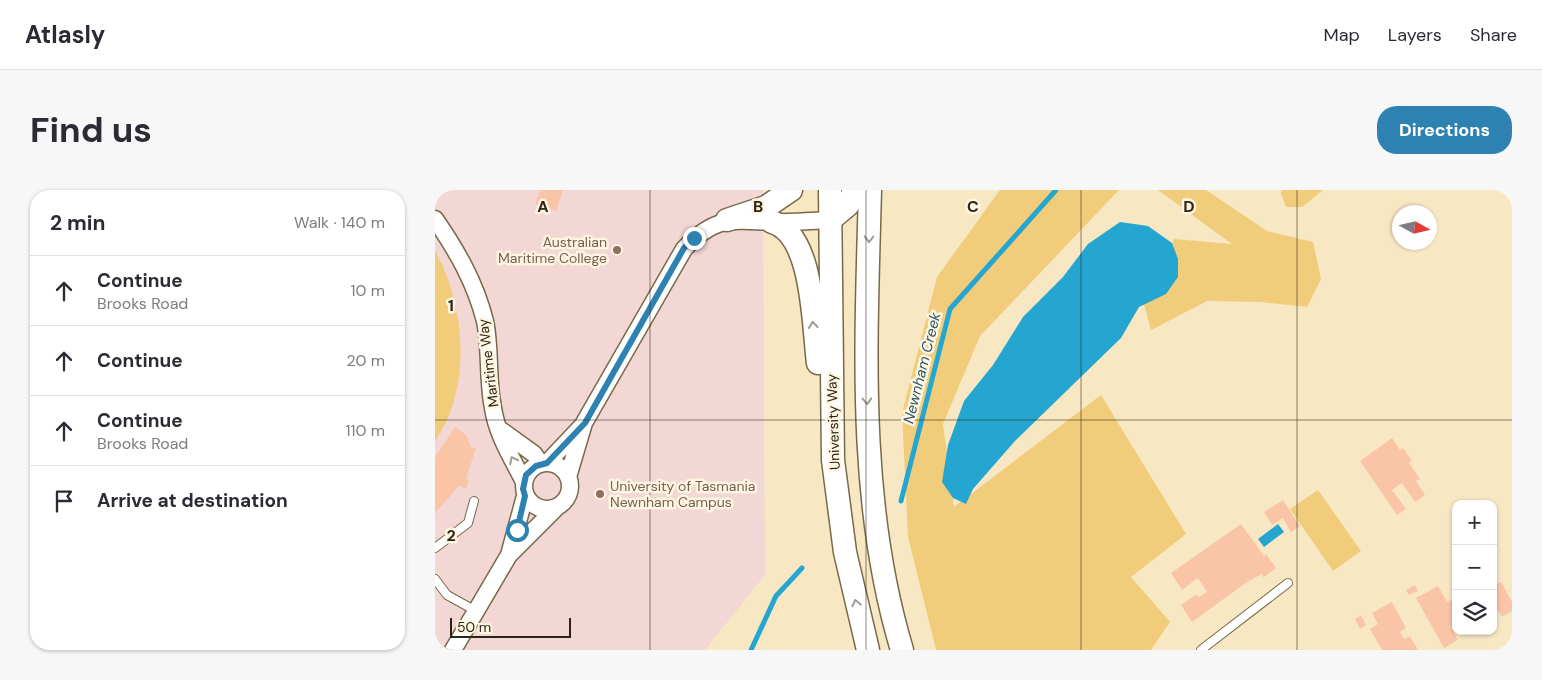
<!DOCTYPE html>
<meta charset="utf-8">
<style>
:root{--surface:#fff;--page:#f7f7f7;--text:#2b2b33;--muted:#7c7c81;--line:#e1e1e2;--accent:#2d82b2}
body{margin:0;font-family:"DM Sans",sans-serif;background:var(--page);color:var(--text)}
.controls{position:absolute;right:15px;bottom:15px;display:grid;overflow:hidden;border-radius:10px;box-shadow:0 1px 4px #0004}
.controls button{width:45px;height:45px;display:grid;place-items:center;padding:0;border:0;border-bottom:1px solid var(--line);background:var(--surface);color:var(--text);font:25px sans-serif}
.compass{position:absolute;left:957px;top:15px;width:45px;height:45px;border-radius:50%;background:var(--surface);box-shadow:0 1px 4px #0004;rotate:98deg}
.scale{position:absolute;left:15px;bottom:12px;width:121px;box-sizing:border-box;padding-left:5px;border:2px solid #2b2517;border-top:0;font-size:14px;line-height:18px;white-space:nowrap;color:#2b2517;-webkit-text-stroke:4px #fff5e0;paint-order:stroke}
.stop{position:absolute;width:15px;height:15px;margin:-11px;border:4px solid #2d82b2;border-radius:50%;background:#fff}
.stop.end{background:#2d82b2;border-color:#fff;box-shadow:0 1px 5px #0008}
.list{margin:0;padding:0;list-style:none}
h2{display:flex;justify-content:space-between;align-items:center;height:65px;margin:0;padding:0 20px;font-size:21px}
h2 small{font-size:16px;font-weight:400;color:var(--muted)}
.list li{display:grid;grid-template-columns:32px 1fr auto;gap:15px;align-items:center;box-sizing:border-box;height:70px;padding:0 20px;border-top:1px solid var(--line)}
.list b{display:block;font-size:19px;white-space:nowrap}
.list p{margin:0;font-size:16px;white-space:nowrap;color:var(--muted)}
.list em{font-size:16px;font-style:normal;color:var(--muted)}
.icon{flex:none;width:28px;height:28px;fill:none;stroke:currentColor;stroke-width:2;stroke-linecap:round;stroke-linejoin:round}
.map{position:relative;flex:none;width:1077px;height:460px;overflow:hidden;border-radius:20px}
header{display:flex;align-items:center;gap:30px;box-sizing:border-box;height:70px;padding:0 25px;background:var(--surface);border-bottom:1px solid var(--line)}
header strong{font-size:24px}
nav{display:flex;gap:28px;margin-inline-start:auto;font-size:18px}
.intro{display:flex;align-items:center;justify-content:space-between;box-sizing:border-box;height:120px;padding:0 30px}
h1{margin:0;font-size:35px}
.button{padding:12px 22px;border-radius:20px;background:var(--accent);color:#fff;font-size:18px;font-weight:700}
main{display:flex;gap:30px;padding:0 30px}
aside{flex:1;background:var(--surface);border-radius:20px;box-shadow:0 1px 4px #0004}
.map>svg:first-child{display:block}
</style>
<header>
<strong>Atlasly</strong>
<nav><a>Map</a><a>Layers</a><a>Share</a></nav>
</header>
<div class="intro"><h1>Find us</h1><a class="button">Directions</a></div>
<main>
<aside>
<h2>2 min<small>Walk · 140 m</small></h2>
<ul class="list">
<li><svg class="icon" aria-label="ahead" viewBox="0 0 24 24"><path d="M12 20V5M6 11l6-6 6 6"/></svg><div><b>Continue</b><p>Brooks Road</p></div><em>10 m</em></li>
<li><svg class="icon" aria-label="ahead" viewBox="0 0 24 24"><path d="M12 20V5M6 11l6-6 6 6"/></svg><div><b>Continue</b></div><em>20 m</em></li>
<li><svg class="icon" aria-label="ahead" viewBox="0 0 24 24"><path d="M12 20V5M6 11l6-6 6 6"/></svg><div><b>Continue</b><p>Brooks Road</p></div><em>110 m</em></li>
<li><svg class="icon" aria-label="arrive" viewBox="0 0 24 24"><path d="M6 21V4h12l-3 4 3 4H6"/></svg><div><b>Arrive at destination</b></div></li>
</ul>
</aside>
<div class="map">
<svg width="1077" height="460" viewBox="0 0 1077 460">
<rect width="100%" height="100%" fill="#f8e7c3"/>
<!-- education -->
<path fill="#f2d7d5" d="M0,0H328L330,385L270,460H0Z"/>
<!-- green -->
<path fill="#f1cc7b" d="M565,0H684L545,146L508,234L519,317L666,205L751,344L696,387L735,432L716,460H501L473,347L467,223L502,87Z
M723,0H771L832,41L878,52L886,89L872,117L826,112L772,111L716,140L706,103L731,71L739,49L797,54Z
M847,0H888L867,17H851L846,4Z
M0,61C31,115 37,199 0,251Z
M883,300L926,361L898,381L855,319Z"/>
<!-- water -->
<path fill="#25a6d1" d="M685,32L713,36L737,53L743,69V87L731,104L704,117L686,148L580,251L538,299L531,314L518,308L507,292L513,255L529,211L558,175L588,127L628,87L653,54Z
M843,334L849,342L829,357L823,349Z"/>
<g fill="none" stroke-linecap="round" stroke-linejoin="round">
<!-- stream -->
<path stroke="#25a6d1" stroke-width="5" d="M466,311L515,119L621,0
M316,460L341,406L367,378"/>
</g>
<!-- building -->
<path fill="#fac5a7" d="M105,0H128L121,21L100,14Z
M20,237L31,245L36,257L41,258L31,289L34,290L31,298L24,296L0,323V267Z
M957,248L965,260L968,258L977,271L974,273L985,289L981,291L990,305L980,312L967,293L957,300L971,319L962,325L925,271Z
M848,310L865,336L856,342L848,328L837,335L829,322Z
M806,334L829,366L831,364L841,378L829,387L827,384L812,392L757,432L746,415L762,404L764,407L772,402L763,388L747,400L736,383Z
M1066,392L1077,412V421L1067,427L1062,419L1058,421V396Z
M980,395L983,401L974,405L971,400Z
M1003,396L1012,412L1019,408L1021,411V434L1016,437L1023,450L1009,458L981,408Z
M957,412L971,438L965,442L969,449L975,446L983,460H947L935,439L943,434L937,423Z
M926,425L931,435L925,439L920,429Z"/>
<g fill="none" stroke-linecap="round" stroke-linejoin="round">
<defs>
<path id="service" d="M0,358L33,333L39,311
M0,389L12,405L41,421
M766,460L853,393"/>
<path id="minor" d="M0,29C22,61 40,92 50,131C56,160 52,189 58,218C62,245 77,268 89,292
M63,238L99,264L106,274
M89 296a23 23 0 1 1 46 0a23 23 0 1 1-46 0Z
M112,273L146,237
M133,287L149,233L249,59C280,26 296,30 337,32C356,33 376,31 395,30
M75,364L121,318
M18,460L74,365L90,306"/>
<path id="secondary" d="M395,0L398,270L410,362L433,460
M435,0C431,154 422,311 467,460
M292,30L331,17L356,0
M395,30L413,15L419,0
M337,32C379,44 378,136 383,173"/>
</defs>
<!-- service casing -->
<use href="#service" stroke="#786949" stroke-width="10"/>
<!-- minor casing -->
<use href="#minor" stroke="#786949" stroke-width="19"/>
<!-- secondary casing -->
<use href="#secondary" stroke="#786949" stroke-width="25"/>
<!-- service -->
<use href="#service" stroke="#fff" stroke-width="8"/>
<!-- minor -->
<use href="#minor" stroke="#fff" stroke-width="16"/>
<!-- secondary -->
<use href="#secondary" stroke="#fff" stroke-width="22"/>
</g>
<!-- one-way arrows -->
<defs><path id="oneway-chevron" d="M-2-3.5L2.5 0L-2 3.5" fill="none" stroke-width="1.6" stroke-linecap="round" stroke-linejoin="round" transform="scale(1.25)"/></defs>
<g stroke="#a09d97">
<use href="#oneway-chevron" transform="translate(434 49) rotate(91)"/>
<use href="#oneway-chevron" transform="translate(378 135) rotate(-96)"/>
<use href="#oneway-chevron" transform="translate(432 211) rotate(88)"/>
<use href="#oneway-chevron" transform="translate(78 270) rotate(-117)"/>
<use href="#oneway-chevron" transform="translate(421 413) rotate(-103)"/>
</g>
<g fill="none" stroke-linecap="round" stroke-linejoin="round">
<!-- route -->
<path stroke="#2d82b2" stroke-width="6" d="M82,340L90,306L88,299L91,285L101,276L112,273L150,233L249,58L259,48"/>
</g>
<!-- grid -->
<path fill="none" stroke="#2b2517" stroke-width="1" stroke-opacity="0.55" d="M215,0V460M431,0V460M646,0V460M862,0V460M0,230H1077"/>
<!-- markers -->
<g fill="#8d6e63" stroke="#fff5e0" stroke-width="2">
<circle cx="182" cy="60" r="5"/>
<circle cx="165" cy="304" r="5"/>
</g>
<g text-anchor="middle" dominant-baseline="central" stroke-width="5" stroke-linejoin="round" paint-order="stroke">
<!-- education labels -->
<g font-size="14" fill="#785e54" stroke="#fff5e0" text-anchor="end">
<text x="172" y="52">Australian<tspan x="172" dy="16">Maritime College</tspan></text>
<text x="175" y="296" text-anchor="start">University of Tasmania<tspan x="175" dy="16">Newnham Campus</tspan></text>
</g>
<!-- street labels -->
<g font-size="14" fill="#2b2517" stroke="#fff5e0">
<text transform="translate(53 173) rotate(-97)">Maritime Way</text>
<text transform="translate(398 232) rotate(-92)">University Way</text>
</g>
<!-- water labels -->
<g font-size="15" font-style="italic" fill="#2a5a6d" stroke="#fff5e0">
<text transform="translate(487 178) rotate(-76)">Newnham Creek</text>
</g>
</g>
<g font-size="16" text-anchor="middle" font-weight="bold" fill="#2b2517" stroke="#fff5e0" stroke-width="5" stroke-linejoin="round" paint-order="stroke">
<text x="108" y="22">A</text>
<text x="323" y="22">B</text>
<text x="538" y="22">C</text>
<text x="754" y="22">D</text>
<text x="16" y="121">1</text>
<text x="16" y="351">2</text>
</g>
</svg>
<div class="controls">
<button>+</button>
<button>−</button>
<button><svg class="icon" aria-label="layers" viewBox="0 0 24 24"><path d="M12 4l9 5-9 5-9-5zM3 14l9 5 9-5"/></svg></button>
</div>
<svg class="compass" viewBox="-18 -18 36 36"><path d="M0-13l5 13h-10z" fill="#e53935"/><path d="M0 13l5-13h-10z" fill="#7c7c81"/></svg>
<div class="scale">50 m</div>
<div class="stop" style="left:82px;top:340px"></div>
<div class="stop end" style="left:259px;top:48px"></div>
</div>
</main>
